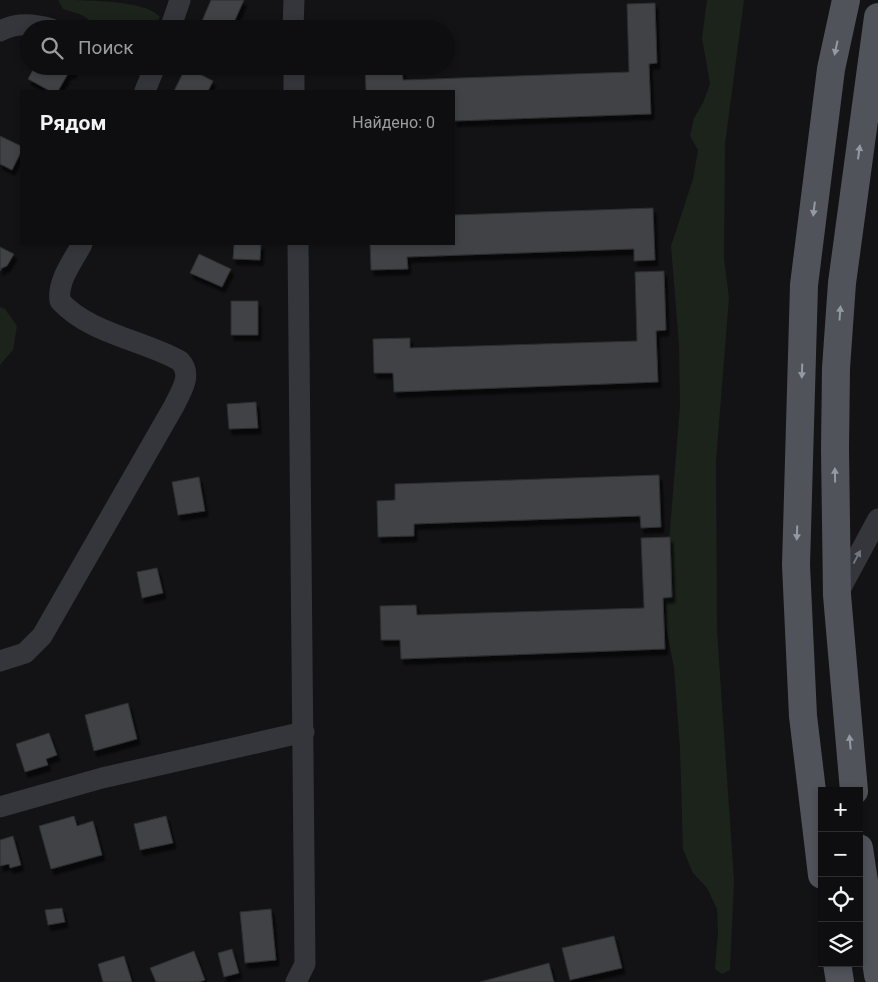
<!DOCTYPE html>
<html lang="ru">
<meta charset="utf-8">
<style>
:root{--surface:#0e0e10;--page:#1c1c1e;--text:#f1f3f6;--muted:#9b9c9f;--line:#2e2e30}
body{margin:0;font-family:Roboto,sans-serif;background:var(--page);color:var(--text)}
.controls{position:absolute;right:15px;bottom:15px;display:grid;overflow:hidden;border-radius:0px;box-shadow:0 2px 8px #0003}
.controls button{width:45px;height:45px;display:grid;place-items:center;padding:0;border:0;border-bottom:1px solid var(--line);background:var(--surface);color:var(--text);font:25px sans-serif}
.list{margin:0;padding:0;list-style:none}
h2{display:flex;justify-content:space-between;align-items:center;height:65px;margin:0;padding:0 20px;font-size:21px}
h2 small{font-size:16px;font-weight:400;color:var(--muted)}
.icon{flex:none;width:28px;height:28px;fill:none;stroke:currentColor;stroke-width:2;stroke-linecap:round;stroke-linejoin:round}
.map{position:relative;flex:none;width:878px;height:982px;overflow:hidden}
.search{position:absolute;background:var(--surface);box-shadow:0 2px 8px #0003;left:20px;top:20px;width:435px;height:55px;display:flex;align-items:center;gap:12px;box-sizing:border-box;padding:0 18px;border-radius:28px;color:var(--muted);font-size:19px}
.panel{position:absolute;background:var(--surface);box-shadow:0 2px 8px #0003;left:20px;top:90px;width:435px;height:155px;border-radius:0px}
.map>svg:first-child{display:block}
</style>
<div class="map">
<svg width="878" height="982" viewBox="0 0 878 982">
<defs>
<filter id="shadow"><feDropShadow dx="3" dy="5.5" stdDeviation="1" flood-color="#0009"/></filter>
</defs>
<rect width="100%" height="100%" fill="#131315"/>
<!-- green -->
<path fill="#1b231b" d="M58,0C83,0 147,0 160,17L154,29H93C91,14 74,13 63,9Z
M707,0H744L725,144L724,258L729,298L716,461L717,631L734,880L730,970L722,974L715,969L718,932L717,909L707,888L693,873L683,849L680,748L674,668L666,627L665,591L680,406L679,344L671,246L693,179L698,150L690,136L694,118L703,103L710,84L702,38Z
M0,307L5,309L17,326L13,350L0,365Z"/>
<!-- building -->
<path fill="#3f4245" stroke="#2d2e31" filter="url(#shadow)" d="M211,0H244L231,29H219L202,21Z
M655,3L657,63L649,64L651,114L454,121V91H366L365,69L402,67L403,80L629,72L627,4Z
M35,66H58L69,72L58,91H50L28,79Z
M58,66H76L72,74Z
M186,67L213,81L208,91H174Z
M0,136L21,146V152L12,170L0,164Z
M653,208L655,260L634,261V249L407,257L408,269L371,270L370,244H454V215Z
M234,244H261L260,260L233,259Z
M0,247L14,254L7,266L2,268L0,271Z
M199,254L231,269L222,287L190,273Z
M664,271L666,330L656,331L658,382L394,392L393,373H374L373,339L410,338V348L637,341L635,272Z
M231,301H258V335H231Z
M256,402L258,428L229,429L227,404Z
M659,475L661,527L641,528L640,516L414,524V536L378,537L377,501L395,500V484Z
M199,477L205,511L178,515L172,482Z
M670,537L672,597L663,598L665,649L401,659L400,640H381L380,606L416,605L417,615L644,608L641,538Z
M157,568L163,593L142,598L137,572Z
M128,703L137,739L94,751L85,715Z
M49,733L57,755L46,759L48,765L25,772L16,744Z
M74,816L77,826L93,821L102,855L51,869L39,826Z
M166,816L173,843L140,850L134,824Z
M13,836L21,865L10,868L9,864L0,866V840Z
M62,908L65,922L48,925L45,910Z
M271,909L276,960L245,963L240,912Z
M614,936L622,968L570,980L562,948Z
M232,949L239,973L224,977L218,953Z
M194,951L205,980L199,982H156L150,968Z
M124,956L132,982H103L98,964Z
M549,963L554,982H480Z"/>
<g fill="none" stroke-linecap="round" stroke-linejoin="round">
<!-- minor -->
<path stroke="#34363b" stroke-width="21" d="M170,29L180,0
M293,29L294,0
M0,31C17,22 34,24 52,29
M294,66V91
M145,91L155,66
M837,595L878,519
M0,661L25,653L42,636L174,406C181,391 193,375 180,361C143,340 90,334 60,301C57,281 73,261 82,244
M0,807L102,778L304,732
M296,982L305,964L298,244"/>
<!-- major -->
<path stroke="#50535a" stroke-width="28" d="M854,791L837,595L835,449L836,368L842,283L878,17
M859,848L878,975
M822,875L803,716L796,565L804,285L831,69L846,0
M837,963L840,982"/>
</g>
<!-- one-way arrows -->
<defs><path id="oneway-solid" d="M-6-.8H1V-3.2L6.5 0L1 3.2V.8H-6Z" transform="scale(1.25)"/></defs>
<g fill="#929ba4">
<use href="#oneway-solid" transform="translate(836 48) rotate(102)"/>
<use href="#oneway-solid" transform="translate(859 152) rotate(-82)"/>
<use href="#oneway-solid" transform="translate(814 209) rotate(97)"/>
<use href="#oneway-solid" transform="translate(840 313) rotate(-86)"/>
<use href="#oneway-solid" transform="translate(802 371) rotate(92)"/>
<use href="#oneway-solid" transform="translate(835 475) rotate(-91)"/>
<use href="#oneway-solid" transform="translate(797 533) rotate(92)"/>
<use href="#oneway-solid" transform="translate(850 742) rotate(-95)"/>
</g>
<use fill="#71777f" href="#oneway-solid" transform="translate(857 557) rotate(-62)"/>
</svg>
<div class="controls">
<button>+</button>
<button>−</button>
<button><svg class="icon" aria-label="locate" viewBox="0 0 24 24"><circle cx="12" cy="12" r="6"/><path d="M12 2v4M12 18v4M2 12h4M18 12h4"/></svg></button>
<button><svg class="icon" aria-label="layers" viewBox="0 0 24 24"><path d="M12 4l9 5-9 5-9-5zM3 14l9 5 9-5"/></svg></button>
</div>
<div class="search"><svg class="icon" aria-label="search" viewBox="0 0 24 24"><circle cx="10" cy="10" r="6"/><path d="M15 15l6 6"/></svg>Поиск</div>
<section class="panel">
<h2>Рядом<small>Найдено: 0</small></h2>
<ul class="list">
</ul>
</section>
</div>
